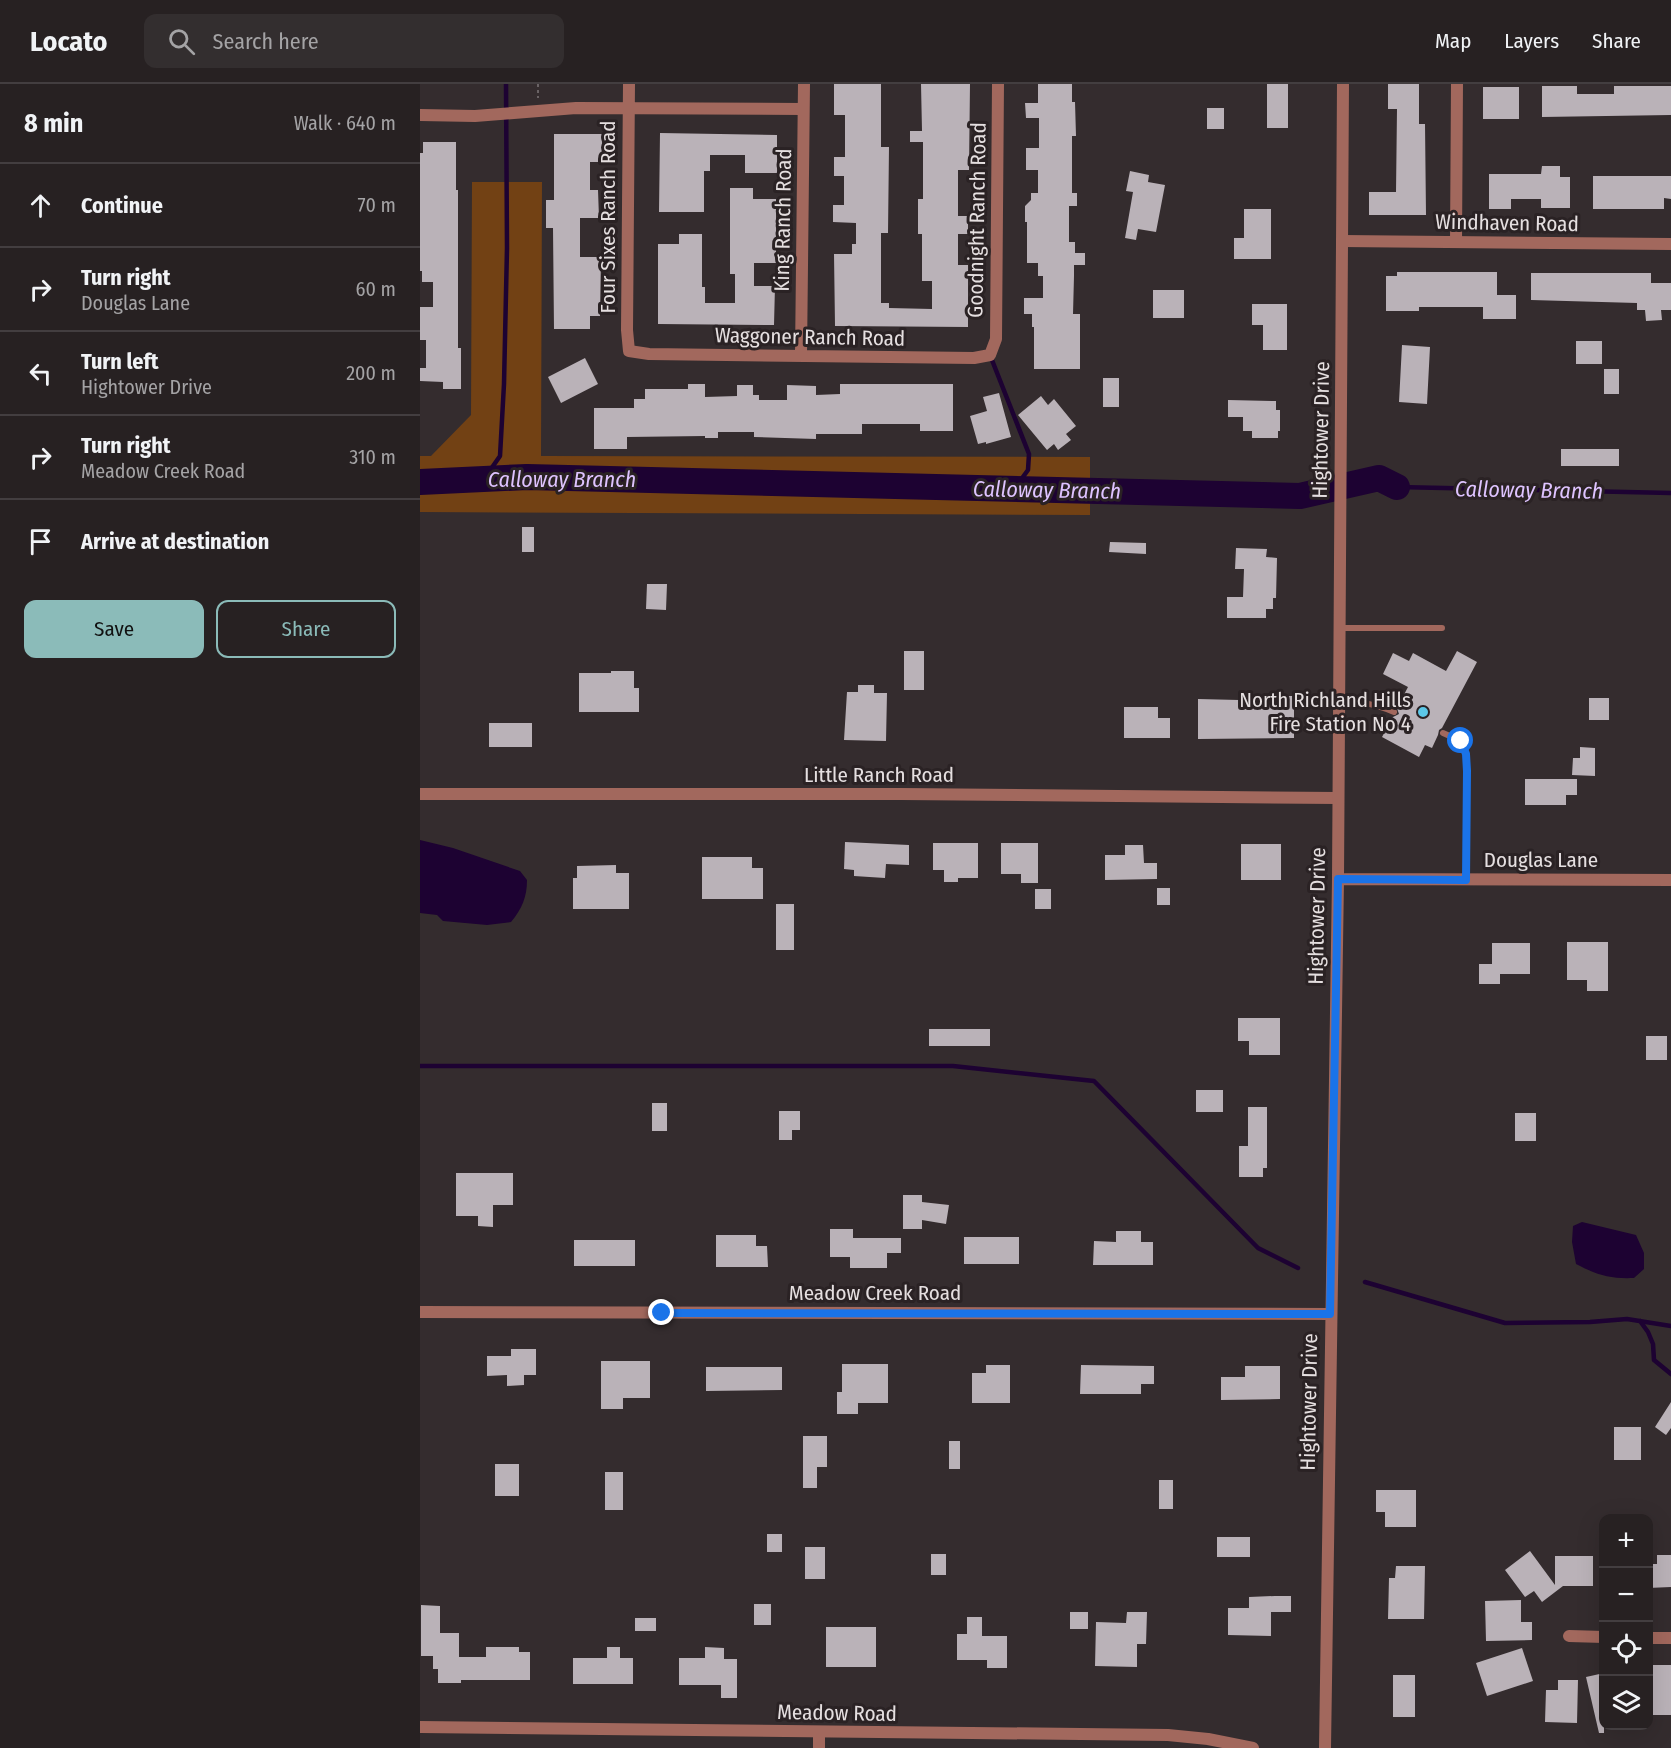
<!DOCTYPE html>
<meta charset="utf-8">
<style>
:root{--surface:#272122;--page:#332e2f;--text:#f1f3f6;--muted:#a4a3a5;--line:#433e40;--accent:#8bbbb9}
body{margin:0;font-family:"Fira Sans Condensed",sans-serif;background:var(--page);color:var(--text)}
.controls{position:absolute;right:18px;bottom:18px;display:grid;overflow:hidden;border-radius:12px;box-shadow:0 6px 24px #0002}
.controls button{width:54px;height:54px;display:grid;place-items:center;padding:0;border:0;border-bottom:2px solid var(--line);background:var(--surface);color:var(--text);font:30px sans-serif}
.stop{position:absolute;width:18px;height:18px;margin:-14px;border:4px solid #1a73e8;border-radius:50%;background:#fff}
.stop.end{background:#1a73e8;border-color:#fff;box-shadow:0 2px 6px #0008}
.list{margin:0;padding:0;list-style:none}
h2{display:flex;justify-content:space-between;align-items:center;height:78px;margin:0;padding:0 24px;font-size:26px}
h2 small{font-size:20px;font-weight:400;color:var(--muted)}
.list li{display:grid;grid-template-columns:39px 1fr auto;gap:18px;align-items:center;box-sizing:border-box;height:84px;padding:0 24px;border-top:2px solid var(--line)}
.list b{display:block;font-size:22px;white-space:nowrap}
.list p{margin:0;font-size:20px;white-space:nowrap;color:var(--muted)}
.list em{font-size:20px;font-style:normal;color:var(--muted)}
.actions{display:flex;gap:12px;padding:18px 24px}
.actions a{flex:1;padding:14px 0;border:2px solid var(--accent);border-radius:12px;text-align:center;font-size:21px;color:var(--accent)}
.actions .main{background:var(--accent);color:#111}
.icon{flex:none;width:33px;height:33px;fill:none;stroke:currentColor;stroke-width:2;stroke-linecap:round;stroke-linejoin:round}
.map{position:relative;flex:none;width:1251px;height:1664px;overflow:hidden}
header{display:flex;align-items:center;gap:36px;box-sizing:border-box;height:84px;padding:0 30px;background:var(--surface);border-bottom:2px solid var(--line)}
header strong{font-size:28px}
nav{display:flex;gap:33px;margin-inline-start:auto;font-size:21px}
.search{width:420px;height:54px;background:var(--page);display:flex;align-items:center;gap:15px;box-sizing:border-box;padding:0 21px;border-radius:12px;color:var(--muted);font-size:22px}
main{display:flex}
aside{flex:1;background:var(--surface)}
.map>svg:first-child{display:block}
</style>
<header>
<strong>Locato</strong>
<div class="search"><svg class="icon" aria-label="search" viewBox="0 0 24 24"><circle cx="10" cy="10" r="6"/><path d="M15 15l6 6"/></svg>Search here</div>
<nav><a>Map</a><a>Layers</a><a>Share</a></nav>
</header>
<main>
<aside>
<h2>8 min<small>Walk · 640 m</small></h2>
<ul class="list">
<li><svg class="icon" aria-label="ahead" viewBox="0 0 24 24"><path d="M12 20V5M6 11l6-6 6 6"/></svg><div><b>Continue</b></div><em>70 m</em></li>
<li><svg class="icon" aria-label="right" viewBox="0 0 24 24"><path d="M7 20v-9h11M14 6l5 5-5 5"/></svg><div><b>Turn right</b><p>Douglas Lane</p></div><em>60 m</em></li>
<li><svg class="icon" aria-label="left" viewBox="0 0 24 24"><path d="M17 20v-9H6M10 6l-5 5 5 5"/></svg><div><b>Turn left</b><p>Hightower Drive</p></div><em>200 m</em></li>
<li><svg class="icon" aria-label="right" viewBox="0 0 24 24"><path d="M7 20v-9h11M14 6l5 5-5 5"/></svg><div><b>Turn right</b><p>Meadow Creek Road</p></div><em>310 m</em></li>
<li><svg class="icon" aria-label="arrive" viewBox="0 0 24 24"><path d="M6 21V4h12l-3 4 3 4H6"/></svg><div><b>Arrive at destination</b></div></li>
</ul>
<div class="actions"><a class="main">Save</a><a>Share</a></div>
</aside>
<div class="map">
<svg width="1251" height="1664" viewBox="0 0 1251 1664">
<rect width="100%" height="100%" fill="#342c2e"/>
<!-- green -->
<path fill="#724114" d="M52,98H122L121,372L670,373V431L0,428V372H11L51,331Z"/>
<!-- water -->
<path fill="#1d0232" d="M0,756L33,764L100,787L107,796C107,813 102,825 91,838L67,841L23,837L17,831L0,829Z
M1162,1138L1216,1151L1224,1169V1185L1214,1194C1190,1195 1177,1191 1156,1180L1152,1158L1153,1142Z"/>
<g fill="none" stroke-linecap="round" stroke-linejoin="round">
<!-- stream -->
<path stroke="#1d0232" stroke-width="4.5" d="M64,395L80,372L84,300L87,164L86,0
M977,403L1251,409
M554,404L600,397L608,386L609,370L570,271
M0,982H533L674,997L838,1164L878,1184
M945,1198L1085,1239L1170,1238L1207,1235L1251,1242
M1220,1237L1228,1248L1233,1260L1234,1276L1251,1290"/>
<!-- river -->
<path stroke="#1d0232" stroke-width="26" d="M0,398L107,393L880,412L959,394L977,403"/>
</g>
<!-- building -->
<path fill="#bab2b8" d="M414,0H461V63H469L468,149H461V219H469V224L512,225V197H502V150H498V115H503V58H490V47H502L501,0H550L549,86H538V132H548V150H538V181H548V243L415,242L414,170H432V160H436V139L413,138V121H424V92H414V73H425V31H414Z
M618,0H652V18H655L656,52H652V109H657V122H649V158H655V169H665V181H654V192L653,230H660V285H614V243H612V230H604V214H623V192H618V179H607V138H605V122L611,116V109H618V86H606V64H619V34H606L605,19H618Z
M847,0H868V44H847Z
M968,0H999V40H1005L1006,131H949V108H976L977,25H968Z
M1122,2H1157V10H1194V2H1251V31L1122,33Z
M1063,3H1099V35H1063Z
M787,24H804V45H787Z
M240,49L357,51V89H325V71H290V87H284V128H239Z
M134,50H182V78H170V106H178L179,134H160V173H181L180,232H170V245H134L133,144H126V116H134Z
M3,58H36V106H38V264H41V305H23V298L0,297V284H6V256H0V223H13V198H2V187H0V69H3Z
M1122,82H1140V93H1150V124H1121V115H1091V125H1069V90H1121Z
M710,87L729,91L728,98L745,101L736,148L718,145L716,156L705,154L713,108L706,107Z
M1173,92H1251V115L1244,114V125H1173Z
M310,104H333V115H356V179H334V202H355L354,241L238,240V160H259V150H282V203H285V219H315V190H310Z
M824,125H851V175H814V154H824Z
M977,188H1077V211H1096V235H1063V223H999V227H966V192H977Z
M1111,189H1231V199H1251V226H1241L1242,236L1226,237L1225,226H1217V219L1111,216Z
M733,206H764V234H733Z
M832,220H867V266H843V241H832Z
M1156,257H1182V280H1156Z
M982,261L1010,263L1007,320L979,318Z
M165,274L178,300L141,319L128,293Z
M1184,285H1199V310H1184Z
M683,294H699V323H683Z
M268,300H285V313L317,312V301H333V311H339V316H367V301L396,302V311L420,310V300H533V347H500V340H442V350H396V355L334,353V348H298V354H285V352L207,353V365H174V324H214V315H225V305H268Z
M579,309L591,353L566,360V358L558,360L550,332L567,327L563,313Z
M621,312L628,321L634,315L656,342L646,350L651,356L638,366L634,360L627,366L598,331Z
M808,316L856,317V326H860V347H858V354H832V347H823V333H808Z
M1141,365H1199V382H1141Z
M102,443H114V468H102Z
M690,458L726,459V470L689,468Z
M816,464L847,465L846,473L857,474L856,514H853V525H846V534H807V513H823L824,485H815Z
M227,500H247L246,526L226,525Z
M484,567H504V606H484Z
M1037,567L1057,578L1022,644L1019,646L1018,651L1012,664L1005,661L999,673L962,653L973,633L979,630L977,624L988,603L963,590L973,569L989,577L993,569L1026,587Z
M191,587H214V604H219V628H159V589H191Z
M438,601H454V609H467L466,657L424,656L427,608H438Z
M819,612H874V654L778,655V615L819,616Z
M1169,614H1189V636H1169Z
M704,623H738V634H750V654H704Z
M69,639H112V663H69Z
M1160,663L1175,664V692L1152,691L1153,674H1160Z
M1105,695H1157V711H1146V721H1105Z
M425,758L489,761V781L466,780L465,794L434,792V786L424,785Z
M513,759H558V794H538V798H524V786H513Z
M581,759H618V799H601V790H581Z
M821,760H861V796H821Z
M705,761H723L724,779H737V795L685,796V771H705Z
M282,773H332V784H343V815H282Z
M196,781V789H209V825H153V794H157V782Z
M737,804H750V821H737Z
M615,805H631V825H615Z
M356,820H374V866H356Z
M1147,858H1188V907H1167V896H1147Z
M1072,859H1110V890H1080V900H1059V880H1072Z
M818,934H860V971H829V957H818Z
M509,945H570V962H509Z
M1226,952H1247V976H1226Z
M776,1006H803V1028H776Z
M232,1019H247V1047H232Z
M828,1023H847V1084H843V1093H819V1062H828Z
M359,1027H380V1046H372V1056H359Z
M1095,1029H1116V1057H1095Z
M36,1089H93V1121H73V1143L58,1142V1132H36Z
M483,1111H502V1118L529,1121L526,1140L502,1136V1145H483Z
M410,1145H433V1154H481V1169H467V1184H430V1173H410Z
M696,1147H721V1158H733V1181H673L674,1157L696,1158Z
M296,1151H336V1162H347L348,1183H296Z
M544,1153H599V1180H544Z
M154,1156H215V1182H154Z
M91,1265H116V1291H104V1301L87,1302V1291L67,1292V1272H91Z
M181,1277H230V1314H203V1325H181Z
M422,1280H468V1319H438V1330H417V1308H422Z
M566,1281H590V1319H552V1289H566Z
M661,1281L734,1282V1300H721V1310H660Z
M825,1282H860V1315L801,1316V1293H825Z
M286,1283H362V1306L286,1307Z
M1251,1318V1344L1246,1351L1235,1343Z
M1194,1343H1221V1376H1194Z
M383,1352H407V1383H397V1404H383Z
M529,1357H540V1385H529Z
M75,1380H99V1412H75Z
M185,1388H203V1426H185Z
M739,1396H753V1425H739Z
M956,1406H996V1443H965V1428H956Z
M347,1450H362V1468H347Z
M797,1453H830V1473H797Z
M385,1463H405V1495H385Z
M1110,1467L1135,1501V1472H1173V1502H1143L1122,1518L1114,1507L1105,1513L1085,1486Z
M511,1470H526V1491H511Z
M1237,1471H1251V1503L1228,1504V1480H1237Z
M976,1482H1005L1004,1535H968L969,1494H975Z
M855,1512H871V1528H851V1552L808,1551V1524H829V1513Z
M1101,1516V1538H1112V1556L1066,1557L1065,1517Z
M334,1520H351V1541H334Z
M1,1521L20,1522V1549H39V1573H66V1563H99V1568H110V1596H41V1599H18V1585H13V1572H1Z
M650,1528H668V1545H650Z
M707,1528H727L726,1560H717V1583L675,1582L676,1538L706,1539Z
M547,1533H562V1552H587V1584H567V1576H537V1550H547Z
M215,1534H236V1547H215Z
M406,1543H456V1583H406Z
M187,1563H200V1574H213V1600H153V1574H187Z
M285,1563L304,1564V1575H317V1614H301V1601H259V1574H285Z
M1102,1564L1113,1597L1067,1612L1056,1579Z
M1232,1581H1251V1631H1232Z
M1184,1589V1649H1179L1166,1593Z
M973,1591H995V1633H973Z
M1138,1596H1158L1157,1639L1125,1638L1126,1606H1138Z"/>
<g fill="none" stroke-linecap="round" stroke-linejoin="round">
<!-- path -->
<path stroke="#6a6365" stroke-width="2" stroke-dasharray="3 3" stroke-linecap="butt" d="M118,0V14"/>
<!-- service -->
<path stroke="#a2685d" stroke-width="6" d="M919,544H1022
M920,618C940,617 955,620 974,628
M1023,649L1041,657L1046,670V795"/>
<!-- minor -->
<path stroke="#a2685d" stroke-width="12" d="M209,0L207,246L209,267L229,270L554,274L570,271L576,255L578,0
M0,31L55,32L156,24L383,25
M922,157L1251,160
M1036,158L1037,0
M381,272L384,0
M0,710H481L918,714
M0,1228L910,1230
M1149,1552L1184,1553
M1228,1554H1251
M399,1648V1664"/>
<!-- tertiary -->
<path stroke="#a2685d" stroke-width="12" d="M918,795L1251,796
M0,1643L748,1651L788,1655L833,1664
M905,1664L918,795L923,0"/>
</g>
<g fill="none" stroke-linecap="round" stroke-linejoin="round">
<!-- route -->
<path stroke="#1a73e8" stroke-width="8" d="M242,1229L910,1230L918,795L1046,796L1047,687L1046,670L1041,657"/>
</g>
<!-- markers -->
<circle fill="#5cc7e7" stroke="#2a2224" stroke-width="2" cx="1003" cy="628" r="6"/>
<g text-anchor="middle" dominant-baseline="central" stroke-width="6" stroke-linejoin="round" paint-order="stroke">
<!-- street labels -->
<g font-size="21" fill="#e5dfe0" stroke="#2a2224">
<text transform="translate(188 133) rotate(-90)">Four Sixes Ranch Road</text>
<text transform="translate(363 136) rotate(-89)">King Ranch Road</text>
<text transform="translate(557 136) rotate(-89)">Goodnight Ranch Road</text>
<text transform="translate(1087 139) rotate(1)">Windhaven Road</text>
<text transform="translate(390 253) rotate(1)">Waggoner Ranch Road</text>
<text transform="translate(901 346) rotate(-89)">Hightower Drive</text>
<text x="459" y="691">Little Ranch Road</text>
<text x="1121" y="776">Douglas Lane</text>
<text transform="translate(897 832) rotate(-89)">Hightower Drive</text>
<text x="455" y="1209">Meadow Creek Road</text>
<text transform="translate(889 1318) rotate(-89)">Hightower Drive</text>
<text transform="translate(417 1629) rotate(1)">Meadow Road</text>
</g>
<!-- poi labels -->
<g font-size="21" fill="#e5dfe0" stroke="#2a2224" text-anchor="end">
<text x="991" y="616">North Richland Hills<tspan x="991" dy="24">Fire Station No 4</tspan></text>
</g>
<!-- water labels -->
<g font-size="22" font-style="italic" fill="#dec3ff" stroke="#2a2224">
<text x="142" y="395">Calloway Branch</text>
<text transform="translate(627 406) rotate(1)">Calloway Branch</text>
<text transform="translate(1109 406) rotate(1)">Calloway Branch</text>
</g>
</g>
</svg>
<div class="controls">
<button>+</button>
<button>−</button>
<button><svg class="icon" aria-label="locate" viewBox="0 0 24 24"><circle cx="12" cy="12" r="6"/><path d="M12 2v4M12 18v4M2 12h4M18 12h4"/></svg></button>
<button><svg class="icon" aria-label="layers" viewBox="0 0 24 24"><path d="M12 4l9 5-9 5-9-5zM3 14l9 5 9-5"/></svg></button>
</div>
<div class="stop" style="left:1041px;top:657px"></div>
<div class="stop end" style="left:242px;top:1229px"></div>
</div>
</main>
